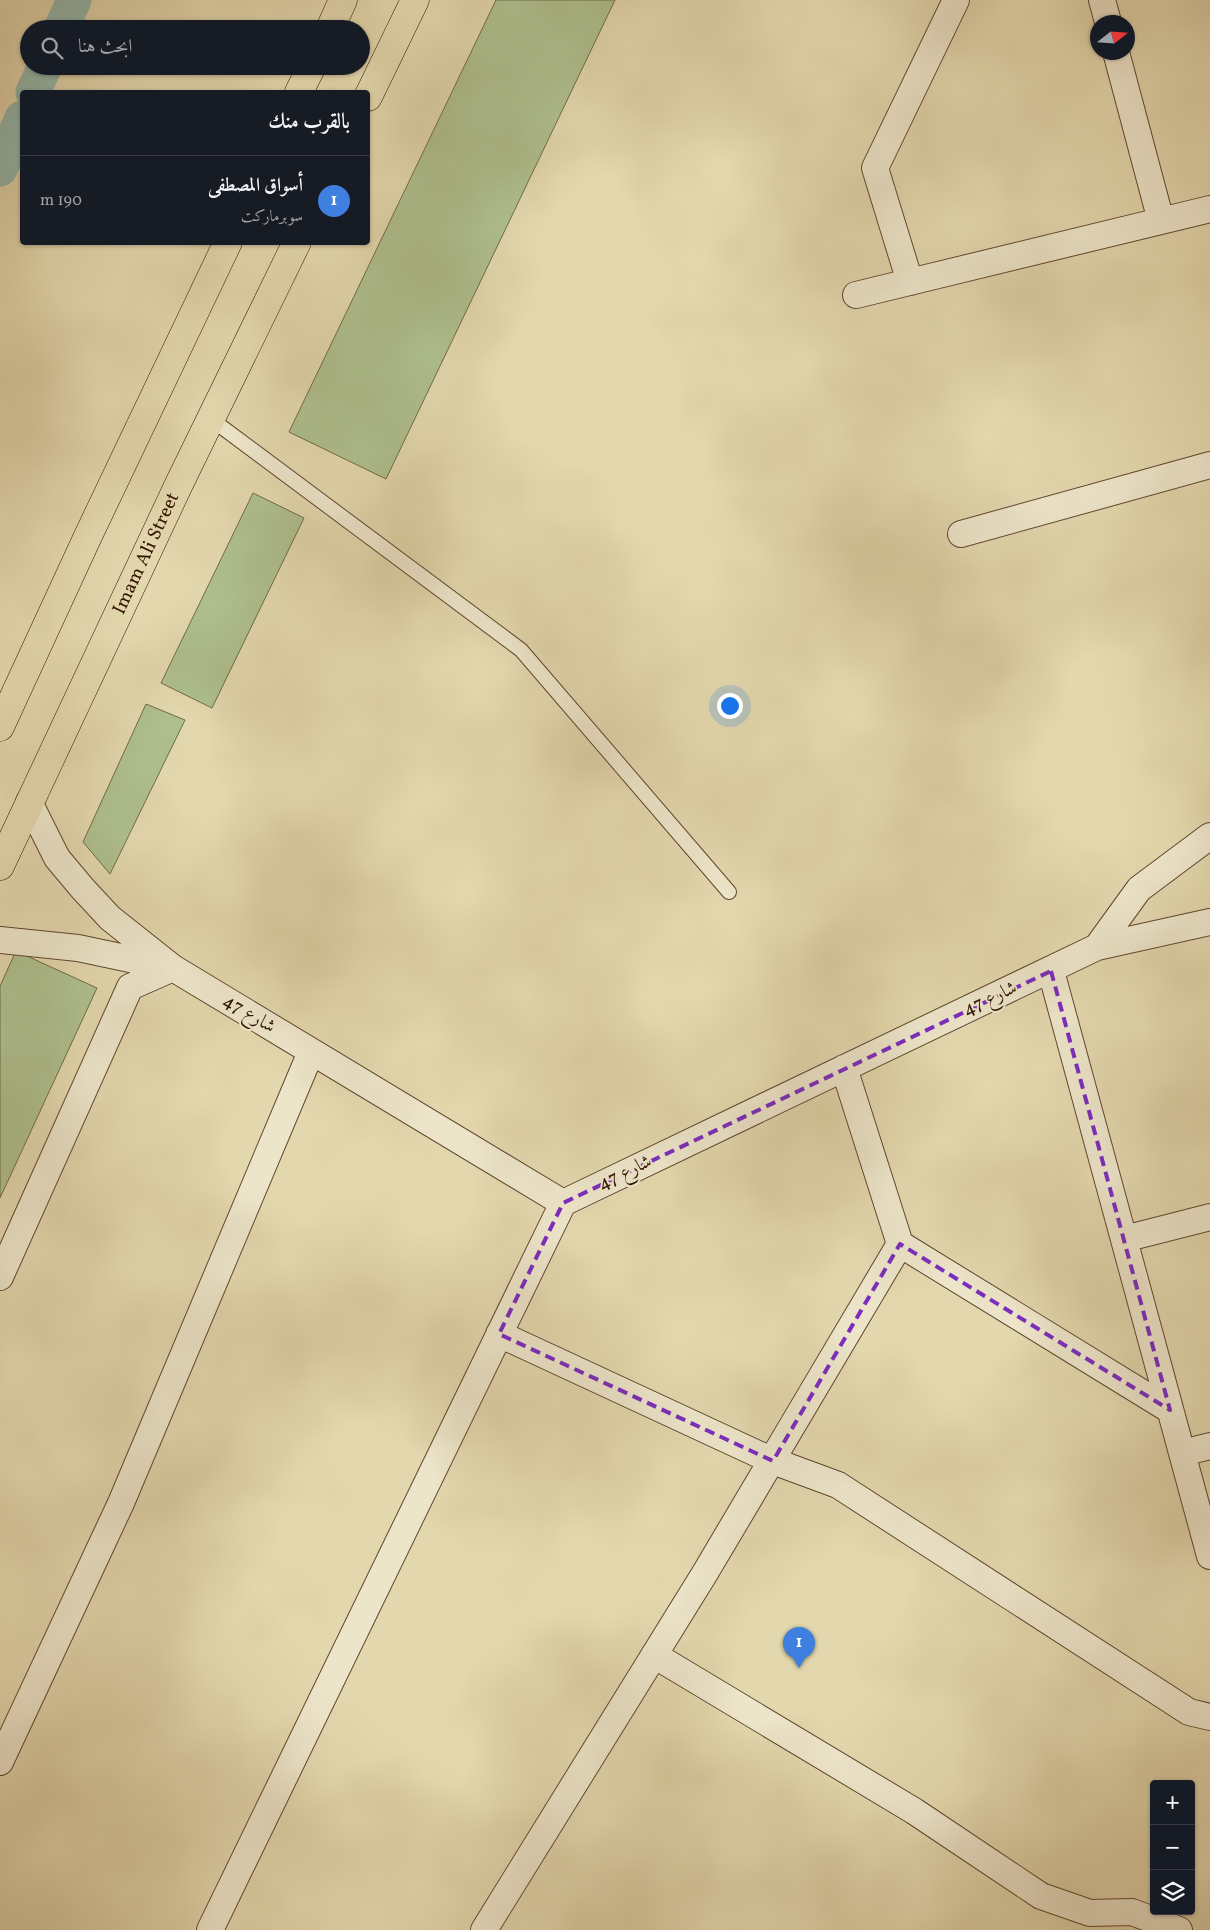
<!DOCTYPE html>
<html lang="ar">
<meta charset="utf-8">
<style>
:root{--surface:#171b24;--page:#242831;--text:#f1f3f6;--muted:#9ea1a6;--line:#363941;--accent:#2563eb}
body{margin:0;font-family:Vollkorn,Amiri,serif;background:var(--page);color:var(--text);direction:rtl}
.controls{position:absolute;right:15px;bottom:15px;display:grid;overflow:hidden;border-radius:5px;box-shadow:0 1px 4px #0004}
.controls button{width:45px;height:45px;display:grid;place-items:center;padding:0;border:0;border-bottom:1px solid var(--line);background:var(--surface);color:var(--text);font:25px sans-serif}
.compass{position:absolute;left:1090px;top:15px;width:45px;height:45px;border-radius:50%;background:var(--surface);box-shadow:0 1px 4px #0004;rotate:73deg}
.you{position:absolute;left:729px;top:705px;width:18px;height:18px;margin:-12px;border:4px solid #fff;border-radius:50%;background:#1a73e8;box-shadow:0 0 0 8px #1a73e833}
.badge{display:grid;place-items:center;width:32px;height:32px;border-radius:50%;background:var(--accent);color:#fff;font-size:16px;font-weight:700}
.pin{position:absolute;translate:-50% -41px;filter:drop-shadow(0 1px 2px #0008)}
.pin::after{content:'';position:absolute;top:26px;width:18px;height:15px;background:inherit;clip-path:polygon(0 0,100% 0,50% 100%)}
.list{margin:0;padding:0;list-style:none}
h2{display:flex;justify-content:space-between;align-items:center;height:65px;margin:0;padding:0 20px;font-size:21px}
h2 small{font-size:16px;font-weight:400;color:var(--muted)}
.list li{display:grid;grid-template-columns:32px 1fr auto;gap:15px;align-items:center;box-sizing:border-box;height:90px;padding:0 20px;border-top:1px solid var(--line)}
.list b{display:block;font-size:19px;white-space:nowrap}
.list p{margin:0;font-size:16px;white-space:nowrap;color:var(--muted)}
.list em{font-size:16px;font-style:normal;color:var(--muted)}
.icon{flex:none;width:28px;height:28px;fill:none;stroke:currentColor;stroke-width:2;stroke-linecap:round;stroke-linejoin:round}
.map{position:relative;flex:none;width:1210px;height:1930px;overflow:hidden;direction:ltr}
.search{position:absolute;background:var(--surface);box-shadow:0 1px 4px #0004;left:20px;top:20px;width:350px;height:55px;display:flex;align-items:center;gap:12px;box-sizing:border-box;padding:0 18px;border-radius:28px;color:var(--muted);font-size:19px}
.panel{position:absolute;background:var(--surface);box-shadow:0 1px 4px #0004;left:20px;top:90px;width:350px;height:155px;border-radius:5px;direction:rtl}
.map>svg:first-child{display:block}
</style>
<div class="map">
<svg width="1210" height="1930" viewBox="0 0 1210 1930">
<rect width="100%" height="100%" fill="#e3d7ad"/>
<filter id="stains"><feTurbulence type="fractalNoise" baseFrequency=".004" numOctaves="4"/><feColorMatrix values="0 0 0 0 .2 0 0 0 0 .09 0 0 0 0 .02 0 0 0 .5 -.17"/></filter>
<radialGradient id="worn" r=".72"><stop offset=".6" stop-color="#630" stop-opacity="0"/><stop offset="1" stop-color="#630" stop-opacity=".3"/></radialGradient>
<!-- green -->
<path fill="#aebf8e" stroke="#706a48" d="M496,0H615L386,479L289,432Z
M253,493L304,518L212,708L161,683Z
M146,704L185,720L110,874L83,842Z
M16,951L97,988L0,1198V986Z"/>
<g fill="none" stroke-linecap="round" stroke-linejoin="round">
<!-- canal -->
<path stroke="#95b9ad" stroke-width="35" d="M61,29L74,0
M33,92L45,66
M0,169L22,118"/>
<defs>
<path id="service" d="M211,419L521,650L729,892"/>
<path id="minor" d="M1102,0L1108,22
M1116,52L1161,221
M910,282L875,168L956,0
M856,295L1210,209
M961,534L1210,465
M29,802L57,858L83,889L110,918L173,968L563,1203L1097,947L1210,922
M0,940L78,948L163,966
M1097,947L1139,889L1210,836
M1051,971L1210,1556
M1124,1239L1210,1217
M900,1244L1170,1410
M0,1277L130,987L173,968
M499,1334L773,1461L838,1485L1189,1712L1210,1717
M1182,1453L1210,1446
M654,1655L914,1811L1041,1896L1090,1913L1132,1912L1179,1930
M0,1762L121,1503L311,1052
M210,1930L563,1203
M484,1930L705,1573L900,1244L844,1068"/>
<g id="primary">
<path d="M368,97L415,0"/>
<path id="s1" d="M0,866L179,484L297,242"/>
</g>
<path id="motorway" d="M330,29L343,0
M299,92L312,66
M0,727L88,536L228,242"/>
</defs>
<!-- service casing -->
<use href="#service" stroke="#5f462e" stroke-width="16"/>
<!-- minor casing -->
<use href="#minor" stroke="#5f462e" stroke-width="28"/>
<!-- primary casing -->
<use href="#primary" stroke="#331503" stroke-width="29"/>
<!-- motorway casing -->
<use href="#motorway" stroke="#331503" stroke-width="29"/>
<!-- service -->
<use href="#service" stroke="#ede5ca" stroke-width="14"/>
<!-- minor -->
<use href="#minor" stroke="#ede5ca" stroke-width="26"/>
<!-- primary -->
<use href="#primary" stroke="#e3d7ad" stroke-width="28"/>
<!-- motorway -->
<use href="#motorway" stroke="#e3d7ad" stroke-width="28"/>
</g>
<!-- marked area -->
<path fill="none" stroke="#7b2cbf" stroke-width="4" stroke-dasharray="10 6" stroke-linejoin="round" d="M1051,971L1170,1410L900,1244L773,1461L499,1334L563,1203Z"/>
<g text-anchor="middle" dominant-baseline="central" stroke-width="4" stroke-linejoin="round" paint-order="stroke">
<!-- street labels -->
<g font-size="19" fill="#331503" stroke="#ede5ca">
<text stroke="none"><textPath href="#s1" startOffset="345">Imam Ali Street</textPath></text>
<text transform="translate(990 999) rotate(-25)">شارع 47</text>
<text transform="translate(249 1014) rotate(31)">شارع 47</text>
<text transform="translate(625 1173) rotate(-26)">شارع 47</text>
</g>
</g>
<rect width="100%" height="100%" filter="url(#stains)"/>
<rect width="100%" height="100%" fill="url(#worn)"/>
</svg>
<div class="controls">
<button>+</button>
<button>−</button>
<button><svg class="icon" aria-label="layers" viewBox="0 0 24 24"><path d="M12 4l9 5-9 5-9-5zM3 14l9 5 9-5"/></svg></button>
</div>
<svg class="compass" viewBox="-18 -18 36 36"><path d="M0-13l5 13h-10z" fill="#e53935"/><path d="M0 13l5-13h-10z" fill="#9ea1a6"/></svg>
<div class="you"></div>
<div class="pin badge" style="left:799px;top:1668px;background:#3f7fe0">1</div>
<div class="search"><svg class="icon" aria-label="search" viewBox="0 0 24 24"><circle cx="10" cy="10" r="6"/><path d="M15 15l6 6"/></svg>ابحث هنا</div>
<section class="panel">
<h2>بالقرب منك<small></small></h2>
<ul class="list">
<li><span class="badge" style="background:#3f7fe0">1</span><div><b>أسواق المصطفى</b><p>سوبرماركت</p></div><em>190 m</em></li>
</ul>
</section>
</div>
